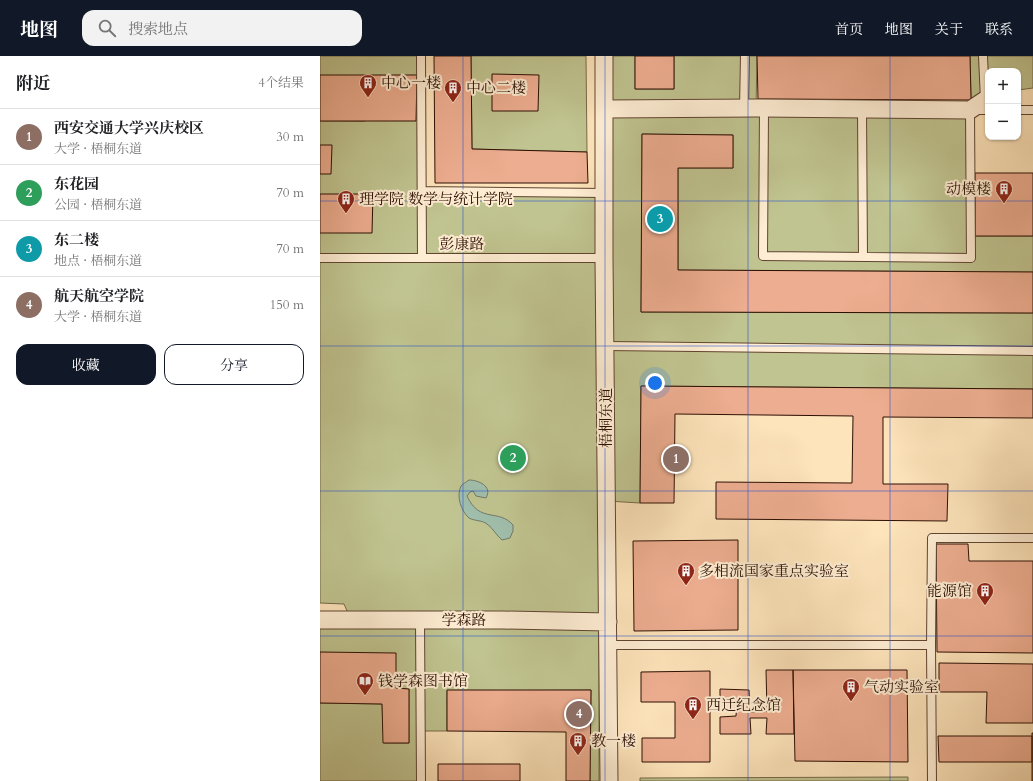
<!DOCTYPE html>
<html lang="zh">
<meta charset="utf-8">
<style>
:root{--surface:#fff;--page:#f2f2f2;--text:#202124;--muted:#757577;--line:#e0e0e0;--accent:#111827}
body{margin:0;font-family:Cardo,"Noto Serif SC",serif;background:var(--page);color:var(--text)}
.controls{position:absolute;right:12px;top:12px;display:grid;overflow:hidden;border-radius:8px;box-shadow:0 1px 3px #0004}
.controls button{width:36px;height:36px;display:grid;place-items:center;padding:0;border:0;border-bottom:1px solid var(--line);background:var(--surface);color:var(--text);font:20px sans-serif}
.you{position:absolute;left:335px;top:327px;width:14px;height:14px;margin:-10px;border:3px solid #fff;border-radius:50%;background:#1a73e8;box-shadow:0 0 0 6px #1a73e833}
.badge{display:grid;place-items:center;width:26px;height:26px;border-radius:50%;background:var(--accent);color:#fff;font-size:13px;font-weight:700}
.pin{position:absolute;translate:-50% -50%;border:2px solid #fff;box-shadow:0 1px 4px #0006}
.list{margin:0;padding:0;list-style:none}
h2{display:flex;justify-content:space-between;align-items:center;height:52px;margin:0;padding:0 16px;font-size:17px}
h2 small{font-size:13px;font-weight:400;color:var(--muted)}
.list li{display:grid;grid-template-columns:26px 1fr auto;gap:12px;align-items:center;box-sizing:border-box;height:56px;padding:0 16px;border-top:1px solid var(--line)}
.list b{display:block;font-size:15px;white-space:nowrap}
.list p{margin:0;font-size:13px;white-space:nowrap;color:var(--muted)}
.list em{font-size:13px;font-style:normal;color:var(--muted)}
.actions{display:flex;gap:8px;padding:12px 16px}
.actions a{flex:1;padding:9px 0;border:1px solid var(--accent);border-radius:12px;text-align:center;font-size:14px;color:var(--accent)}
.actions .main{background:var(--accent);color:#fff}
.icon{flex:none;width:22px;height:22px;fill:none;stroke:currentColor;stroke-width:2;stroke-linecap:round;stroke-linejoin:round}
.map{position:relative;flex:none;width:713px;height:725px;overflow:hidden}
header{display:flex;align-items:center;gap:24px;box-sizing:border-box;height:56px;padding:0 20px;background:var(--accent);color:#fff}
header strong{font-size:19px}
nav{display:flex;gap:22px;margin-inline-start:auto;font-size:14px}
.search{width:280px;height:36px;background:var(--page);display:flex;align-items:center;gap:10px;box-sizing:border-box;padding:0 14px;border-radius:12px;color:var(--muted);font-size:15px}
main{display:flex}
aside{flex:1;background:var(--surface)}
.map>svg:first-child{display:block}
</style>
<header>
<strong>地图</strong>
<div class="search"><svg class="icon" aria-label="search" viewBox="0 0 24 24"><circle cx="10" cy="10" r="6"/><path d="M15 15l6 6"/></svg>搜索地点</div>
<nav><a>首页</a><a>地图</a><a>关于</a><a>联系</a></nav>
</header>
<main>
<aside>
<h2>附近<small>4个结果</small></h2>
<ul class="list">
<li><span class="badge" style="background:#8d6e63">1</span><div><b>西安交通大学兴庆校区</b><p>大学 · 梧桐东道</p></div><em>30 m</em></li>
<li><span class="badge" style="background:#2e9e5b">2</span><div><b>东花园</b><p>公园 · 梧桐东道</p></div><em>70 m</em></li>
<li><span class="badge" style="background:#0f9aa8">3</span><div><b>东二楼</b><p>地点 · 梧桐东道</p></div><em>70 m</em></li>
<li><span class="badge" style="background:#8d6e63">4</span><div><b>航天航空学院</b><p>大学 · 梧桐东道</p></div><em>150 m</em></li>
</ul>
<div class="actions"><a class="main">收藏</a><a>分享</a></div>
</aside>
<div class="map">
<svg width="713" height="725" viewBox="0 0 713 725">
<rect width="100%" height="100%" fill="#fee4bb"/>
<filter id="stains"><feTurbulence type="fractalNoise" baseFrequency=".005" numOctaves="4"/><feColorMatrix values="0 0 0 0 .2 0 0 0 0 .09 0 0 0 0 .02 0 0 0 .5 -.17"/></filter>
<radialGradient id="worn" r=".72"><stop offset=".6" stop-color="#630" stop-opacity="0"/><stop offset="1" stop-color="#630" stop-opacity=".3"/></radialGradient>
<!-- green -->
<path fill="#c0c490" stroke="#766a4a" d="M0,0H101L103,135L285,137V0H315V33H354V0H437L436,52L650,54L651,178L656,180H713V216L358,214V112H413V79L322,78L321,256L713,257V333L321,330L320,447L287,445L279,566V725H270L271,634L127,635V675H101V725H0V647L62,648L64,687H89V633L76,632L0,596V564H31L24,548L0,547V65H45L0,64Z
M151,0H266L267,96L152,93Z
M650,0H713V32L698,34V15H668V39L651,42Z
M588,721V725H320V722Z"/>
<!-- water -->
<path fill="#a0bfad" stroke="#727969" d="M149,424C158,424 173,430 166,442L156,440L153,435L150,436L147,440C160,468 178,452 193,469V475L190,482L182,484C176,479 173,472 167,468C162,464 154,465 149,462C141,455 136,440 141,430C143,428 146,426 149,424Z"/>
<!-- building -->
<path fill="#edad90" stroke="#2c0f03" d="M114,0H151L152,93L267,96L268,127H115Z
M315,0H354V33H315Z
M437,0H650L651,42L650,44L438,43Z
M172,18L219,19L218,55H172Z
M0,19H97L96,65H0Z
M322,78L413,79V112H358V214L713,216V257L321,256Z
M0,89H12L11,118H0Z
M655,117H713V180H655Z
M0,138H53L52,177H0Z
M321,330L713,333V362L563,361V428H628L627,465L396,463V426L532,427L533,360L355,358L354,447H320Z
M418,484V574L314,575L313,485Z
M616,488H648L649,505H713V597L617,596Z
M0,596L76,597V632L89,633V687H63L62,648L0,647Z
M619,607L713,608V667H666L667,636H619Z
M446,614H473L474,678H446L447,662H430L431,678H400V661L416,660L417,645H400V633L429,634L430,656L447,655Z
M473,614H587L588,706L475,705Z
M390,615V706H322V682H355V646H321V616Z
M127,634H271L270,725H246V676L127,675Z
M712,677H713V725H712Z
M618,680H712V706H619Z
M118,708H200V725H118Z"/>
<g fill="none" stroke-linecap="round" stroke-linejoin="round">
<defs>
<path id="service" d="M101,0L102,202
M663,0L665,44
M424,52L425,0
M444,53L443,200L651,202L650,54H668
M542,54L543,201
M698,54H713
M102,135L285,137
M0,202H284
M286,290L713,295
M100,564L101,725
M287,589H611L612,725
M611,589L612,482H713"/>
<path id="minor" d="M284,0V202L289,725
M285,53L436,52L650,54L665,44L668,43
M0,564H183L288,566"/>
</defs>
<!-- service casing -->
<use href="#service" stroke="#604431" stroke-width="10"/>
<!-- minor casing -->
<use href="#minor" stroke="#604431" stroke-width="19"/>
<!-- service -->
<use href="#service" stroke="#feedd3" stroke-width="8"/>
<!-- minor -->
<use href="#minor" stroke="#feedd3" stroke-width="17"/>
</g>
<!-- grid -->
<path fill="none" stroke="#1d4ed8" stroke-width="1" stroke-opacity="0.55" d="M143,0V725M285,0V725M428,0V725M570,0V725M0,145H713M0,290H713M0,435H713M0,580H713"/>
<!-- icons -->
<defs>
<symbol id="building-pin" viewBox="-11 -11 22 30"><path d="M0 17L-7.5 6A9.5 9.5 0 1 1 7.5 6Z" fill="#8f2418" stroke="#feedd3"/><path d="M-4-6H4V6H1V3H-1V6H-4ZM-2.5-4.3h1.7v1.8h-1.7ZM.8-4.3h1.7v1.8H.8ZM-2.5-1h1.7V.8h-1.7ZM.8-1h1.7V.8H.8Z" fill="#fff"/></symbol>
<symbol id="library-pin" viewBox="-11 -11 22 30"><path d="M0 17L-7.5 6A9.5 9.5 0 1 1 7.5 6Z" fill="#8f2418" stroke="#feedd3"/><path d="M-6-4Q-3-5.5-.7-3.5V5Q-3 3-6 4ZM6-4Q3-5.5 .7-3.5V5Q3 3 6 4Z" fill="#fff"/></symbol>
</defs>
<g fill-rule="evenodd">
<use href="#building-pin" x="38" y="17" width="20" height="27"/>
<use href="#building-pin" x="123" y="22" width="20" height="27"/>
<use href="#building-pin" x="674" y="123" width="20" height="27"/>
<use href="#building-pin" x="16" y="133" width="20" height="27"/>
<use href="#building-pin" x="356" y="505" width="20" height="27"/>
<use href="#building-pin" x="655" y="525" width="20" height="27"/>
<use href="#library-pin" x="35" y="615" width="20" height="27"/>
<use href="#building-pin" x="521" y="621" width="20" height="27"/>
<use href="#building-pin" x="363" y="639" width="20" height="27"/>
<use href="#building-pin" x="248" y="675" width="20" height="27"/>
</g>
<g text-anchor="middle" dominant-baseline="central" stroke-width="4" stroke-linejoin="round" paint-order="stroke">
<!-- poi labels -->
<g font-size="15" fill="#2c0f03" stroke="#feedd3" text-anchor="start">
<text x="61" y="27">中心一楼</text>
<text x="146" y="32">中心二楼</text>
<text x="671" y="133" text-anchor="end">动模楼</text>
<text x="39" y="143">理学院 数学与统计学院</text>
<text x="379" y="515">多相流国家重点实验室</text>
<text x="652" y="535" text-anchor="end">能源馆</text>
<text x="58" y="625">钱学森图书馆</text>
<text x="544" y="631">气动实验室</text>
<text x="386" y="649">西迁纪念馆</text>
<text x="271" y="685">教一楼</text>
</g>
<!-- street labels -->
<g font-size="15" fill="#2c0f03" stroke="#feedd3">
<text x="142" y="188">彭康路</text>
<text transform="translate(286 362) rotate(-90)">梧桐东道</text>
<text x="144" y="564">学森路</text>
</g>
</g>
<rect width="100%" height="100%" filter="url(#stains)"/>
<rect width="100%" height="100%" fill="url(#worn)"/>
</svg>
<div class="controls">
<button>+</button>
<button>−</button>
</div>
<div class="you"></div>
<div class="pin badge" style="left:356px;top:403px;background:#8d6e63">1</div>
<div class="pin badge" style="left:193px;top:402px;background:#2e9e5b">2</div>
<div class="pin badge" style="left:340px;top:163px;background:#0f9aa8">3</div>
<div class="pin badge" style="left:259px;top:658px;background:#8d6e63">4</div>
</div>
</main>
